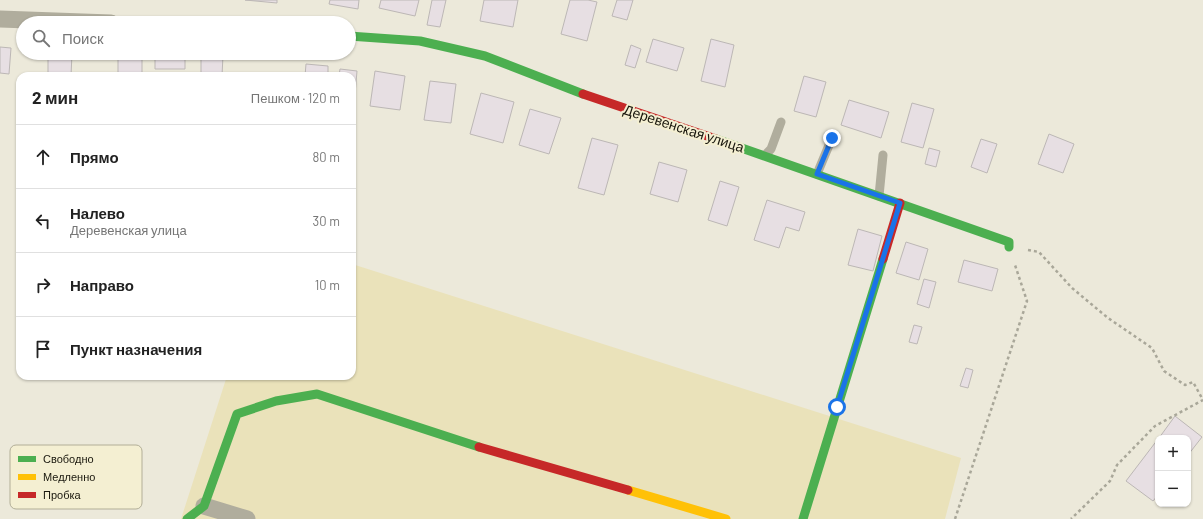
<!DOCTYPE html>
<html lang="ru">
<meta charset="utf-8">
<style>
:root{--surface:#fff;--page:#f2f2f2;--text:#222;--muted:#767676;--line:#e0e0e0}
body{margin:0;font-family:Barlow,sans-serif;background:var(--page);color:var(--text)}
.controls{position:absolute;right:12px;bottom:12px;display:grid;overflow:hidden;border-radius:8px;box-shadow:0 1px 3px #0004}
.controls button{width:36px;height:36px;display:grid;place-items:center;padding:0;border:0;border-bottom:1px solid var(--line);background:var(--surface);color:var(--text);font:20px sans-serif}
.stop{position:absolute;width:12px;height:12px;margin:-9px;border:3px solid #1a73e8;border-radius:50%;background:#fff}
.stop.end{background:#1a73e8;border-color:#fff;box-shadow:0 1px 4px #0008}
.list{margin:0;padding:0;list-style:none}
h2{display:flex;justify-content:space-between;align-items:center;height:52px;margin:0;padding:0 16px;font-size:17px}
h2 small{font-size:13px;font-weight:400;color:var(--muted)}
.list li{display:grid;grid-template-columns:26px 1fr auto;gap:12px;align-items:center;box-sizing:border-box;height:64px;padding:0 16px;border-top:1px solid var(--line)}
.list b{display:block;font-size:15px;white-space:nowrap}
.list p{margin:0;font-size:13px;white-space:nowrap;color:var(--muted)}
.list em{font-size:13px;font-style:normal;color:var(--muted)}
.icon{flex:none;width:22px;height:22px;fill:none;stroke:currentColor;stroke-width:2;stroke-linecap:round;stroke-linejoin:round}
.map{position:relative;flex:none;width:1203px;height:519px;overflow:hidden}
.search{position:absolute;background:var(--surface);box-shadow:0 1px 3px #0004;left:16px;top:16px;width:340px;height:44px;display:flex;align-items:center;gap:10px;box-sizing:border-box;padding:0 14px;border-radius:22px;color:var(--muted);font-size:15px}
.panel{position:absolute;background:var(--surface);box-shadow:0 1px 3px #0004;left:16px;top:72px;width:340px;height:308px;border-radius:12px}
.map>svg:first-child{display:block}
</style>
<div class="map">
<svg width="1203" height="519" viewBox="0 0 1203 519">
<rect width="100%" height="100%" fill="#ece9da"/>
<!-- green -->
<path fill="#eae2ba" d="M352,264L961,458L945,519H181L227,376H352Z"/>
<!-- building -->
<path fill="#e7dfe3" stroke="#bcb7b5" d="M245,0H277V3Z
M330,0H359L358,9L329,4Z
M381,0H419L415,16L379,8Z
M432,0H446L440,27L427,25Z
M484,0H518L513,27L480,21Z
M570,0H588L597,2L587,41L561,34Z
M617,0H633L627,20L612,16Z
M653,39L684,48L677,71L646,62Z
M711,39L734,45L725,87L701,81Z
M631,45L641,49L635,68L625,65Z
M0,47L11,48L9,74L0,73Z
M48,53H72L71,76H48Z
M118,53H142V76H118Z
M155,53H185V69H155Z
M201,54L223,55L222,76H201Z
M306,64L328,66V76H305Z
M340,69L357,71L355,94L352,93V76H339Z
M375,71L405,76L400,110L370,106Z
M804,76L826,82L816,117L794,111Z
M430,81L456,84L451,123L424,120Z
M481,93L514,102L503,143L470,134Z
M849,100L889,112L881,138L841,125Z
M912,103L934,109L923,148L901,142Z
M530,109L561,118L549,154L519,145Z
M1049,134L1074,144L1063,173L1038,164Z
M592,138L618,145L604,195L578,188Z
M981,139L997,144L987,173L971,167Z
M929,148L940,151L936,167L925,164Z
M659,162L687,170L678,202L650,194Z
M720,181L739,187L727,226L708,220Z
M767,200L805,212L799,231L786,227L779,248L754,240Z
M858,229L882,236L873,271L848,265Z
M906,242L928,249L919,280L896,273Z
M964,260L998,269L992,291L958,282Z
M924,279L936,282L929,308L917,304Z
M914,325L922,327L917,344L909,342Z
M966,368L973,370L968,388L960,386Z
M1175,416L1202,437L1188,455V438H1159Z
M1158,439V495L1153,501L1126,481Z"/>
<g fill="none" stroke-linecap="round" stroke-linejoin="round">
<!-- path -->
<path stroke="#a9a799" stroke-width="2.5" stroke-dasharray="3 3" stroke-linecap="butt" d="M1028,250L1039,252L1072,288L1108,318L1152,348L1164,371L1185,385L1193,382L1203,400L1155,426L1117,465L1110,481L1071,519
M955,519L1027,301L1015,265"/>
<!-- lane -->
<path stroke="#b0ad9d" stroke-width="9" d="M765,155L771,149L781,122
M817,174L832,138
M879,196L883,155"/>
<!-- street -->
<path stroke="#b0ad9d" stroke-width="17" d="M0,19L111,23
M204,506L247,519"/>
<!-- fast -->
<path stroke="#4caf50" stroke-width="9" d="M349,36L420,41L485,56L583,94
M716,139L1009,242V247
M187,519L204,506L237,414L276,401L317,394L479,447
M803,519L883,259"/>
<!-- slow -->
<path stroke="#ffc107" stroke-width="9" d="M628,490L726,519"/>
<!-- jam -->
<path stroke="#c62828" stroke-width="9" d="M583,94L716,139
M883,259L900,203
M479,447L628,490"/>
</g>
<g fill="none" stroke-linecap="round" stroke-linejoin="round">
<!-- route -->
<path stroke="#1a73e8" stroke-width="5" d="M832,138L817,174L900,203L837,407"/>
</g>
<g text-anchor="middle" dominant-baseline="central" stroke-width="4" stroke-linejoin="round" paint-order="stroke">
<!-- street labels -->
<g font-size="14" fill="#19170d" stroke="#f4efd2">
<text transform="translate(684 128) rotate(18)">Деревенская улица</text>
</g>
</g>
<!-- legend -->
<rect x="10" y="445" width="132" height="64" rx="6" fill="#f4efd2" stroke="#b2ae97" stroke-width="1"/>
<rect x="18" y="456" width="18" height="6" fill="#4caf50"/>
<rect x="18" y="474" width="18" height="6" fill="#ffc107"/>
<rect x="18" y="492" width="18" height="6" fill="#c62828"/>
<g font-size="11" fill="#19170d">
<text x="43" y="463">Свободно</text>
<text x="43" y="481">Медленно</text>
<text x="43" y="499">Пробка</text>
</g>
</svg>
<div class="controls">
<button>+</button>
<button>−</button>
</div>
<div class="stop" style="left:837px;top:407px"></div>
<div class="stop end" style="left:832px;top:138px"></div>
<div class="search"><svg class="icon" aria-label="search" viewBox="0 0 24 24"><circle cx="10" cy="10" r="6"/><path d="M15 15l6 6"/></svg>Поиск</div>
<section class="panel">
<h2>2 мин<small>Пешком · 120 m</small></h2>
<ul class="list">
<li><svg class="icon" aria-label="ahead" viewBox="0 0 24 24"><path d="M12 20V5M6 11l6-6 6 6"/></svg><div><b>Прямо</b></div><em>80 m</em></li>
<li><svg class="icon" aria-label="left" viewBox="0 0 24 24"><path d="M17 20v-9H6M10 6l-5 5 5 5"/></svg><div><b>Налево</b><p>Деревенская улица</p></div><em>30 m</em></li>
<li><svg class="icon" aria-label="right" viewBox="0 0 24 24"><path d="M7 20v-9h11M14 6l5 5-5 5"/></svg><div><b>Направо</b></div><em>10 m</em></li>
<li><svg class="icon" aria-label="arrive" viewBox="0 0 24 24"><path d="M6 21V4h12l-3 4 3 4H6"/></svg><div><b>Пункт назначения</b></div></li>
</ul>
</section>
</div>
